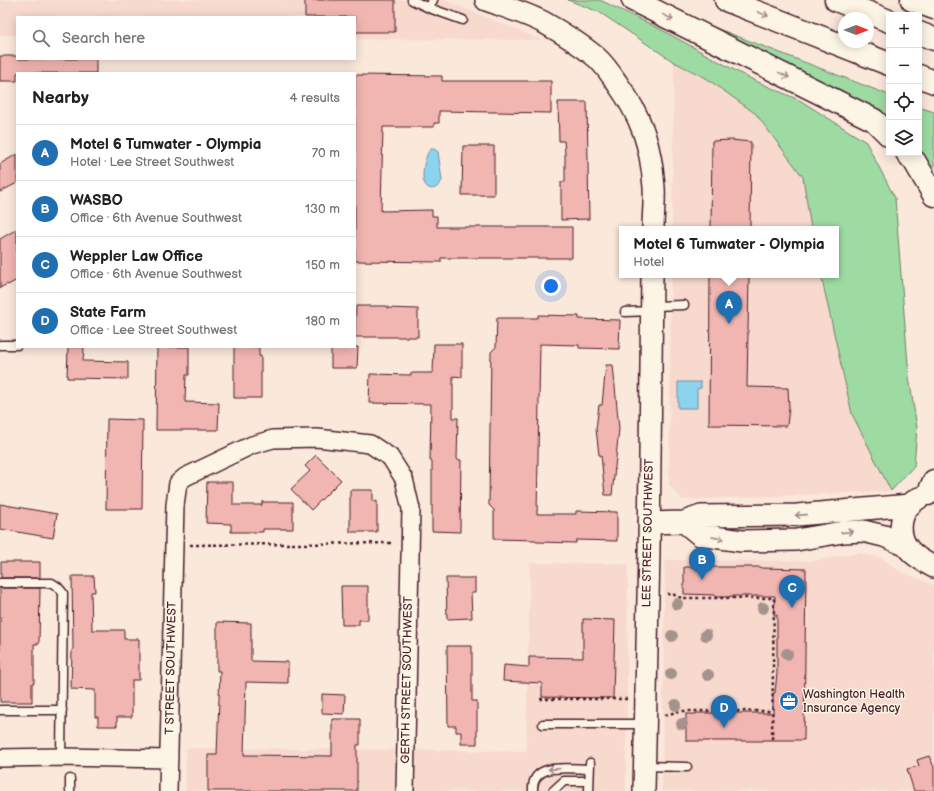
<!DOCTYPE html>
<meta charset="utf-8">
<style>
:root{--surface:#fff;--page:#f6f6f6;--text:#222;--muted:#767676;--line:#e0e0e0;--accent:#1f6fb2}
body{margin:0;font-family:"Balsamiq Sans",sans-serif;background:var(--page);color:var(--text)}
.controls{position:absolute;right:12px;top:12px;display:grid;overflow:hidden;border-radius:0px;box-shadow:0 2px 10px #0003}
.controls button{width:36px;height:36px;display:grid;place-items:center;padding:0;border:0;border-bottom:1px solid var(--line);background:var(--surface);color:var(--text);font:20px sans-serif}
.compass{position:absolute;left:838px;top:12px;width:36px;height:36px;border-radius:50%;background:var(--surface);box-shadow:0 2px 10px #0003;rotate:90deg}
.you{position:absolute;left:551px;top:286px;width:14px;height:14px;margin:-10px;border:3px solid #fff;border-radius:50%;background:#1a73e8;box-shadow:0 0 0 6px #1a73e833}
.badge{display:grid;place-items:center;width:26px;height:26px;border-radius:50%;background:var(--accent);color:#fff;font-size:13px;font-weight:700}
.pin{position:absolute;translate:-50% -33px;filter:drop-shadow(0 1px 2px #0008)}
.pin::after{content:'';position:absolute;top:21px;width:14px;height:12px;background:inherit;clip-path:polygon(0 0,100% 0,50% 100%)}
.popup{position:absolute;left:619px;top:226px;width:220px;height:52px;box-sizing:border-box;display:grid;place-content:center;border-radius:0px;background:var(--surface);filter:drop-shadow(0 1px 3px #0005);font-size:13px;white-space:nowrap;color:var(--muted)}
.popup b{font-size:15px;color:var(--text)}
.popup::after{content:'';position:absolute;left:50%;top:100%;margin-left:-8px;border:8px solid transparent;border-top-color:var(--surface)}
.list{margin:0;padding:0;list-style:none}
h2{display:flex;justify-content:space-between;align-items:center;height:52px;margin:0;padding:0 16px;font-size:17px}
h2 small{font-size:13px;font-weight:400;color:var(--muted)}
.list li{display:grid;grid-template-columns:26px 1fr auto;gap:12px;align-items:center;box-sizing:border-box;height:56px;padding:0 16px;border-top:1px solid var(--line)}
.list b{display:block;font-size:15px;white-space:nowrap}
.list p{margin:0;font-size:13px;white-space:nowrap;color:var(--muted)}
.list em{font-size:13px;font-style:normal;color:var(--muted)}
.icon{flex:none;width:22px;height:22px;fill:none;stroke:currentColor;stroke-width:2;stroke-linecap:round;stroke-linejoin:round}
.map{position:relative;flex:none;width:934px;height:791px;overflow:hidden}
.search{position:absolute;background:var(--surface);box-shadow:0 2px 10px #0003;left:16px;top:16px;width:340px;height:44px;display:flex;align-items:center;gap:10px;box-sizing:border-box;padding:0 14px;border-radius:0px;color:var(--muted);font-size:15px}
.panel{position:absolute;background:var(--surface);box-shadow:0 2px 10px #0003;left:16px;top:72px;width:340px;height:276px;border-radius:0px}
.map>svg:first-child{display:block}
</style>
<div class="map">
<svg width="934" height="791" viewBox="0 0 934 791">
<rect width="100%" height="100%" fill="#fae8db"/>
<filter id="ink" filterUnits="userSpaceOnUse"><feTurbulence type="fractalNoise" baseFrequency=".025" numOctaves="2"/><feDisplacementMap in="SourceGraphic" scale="8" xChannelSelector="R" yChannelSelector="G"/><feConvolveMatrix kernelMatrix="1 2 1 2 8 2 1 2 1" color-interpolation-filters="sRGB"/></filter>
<g filter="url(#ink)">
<!-- built -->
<path fill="#f7d9ce" d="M0,0H444L542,40L355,39V17H17V35H0Z
M674,62L706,78L756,114L803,177L811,229H672Z
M671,275H821L852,414L891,491L683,500L669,485Z
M859,553L882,558L899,571L934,585V791H662L665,560L812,561Z
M530,563L628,564L626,791H186V748L526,751Z"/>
<!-- green -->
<path fill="#9ddba3" stroke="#747d67" d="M568,0H600L660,29L747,77L801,101L866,142L895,198L909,377L917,428L914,466L891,491L852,414L821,275H836V229H811L803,177L756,114L706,78L674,62L599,12Z
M716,28L889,95V121L841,90L800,72Z
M919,107L934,112V171L919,150Z"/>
<!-- water -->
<path fill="#8cd4ee" stroke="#728ca0" d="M431,149H434L438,152L442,180C439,189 428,193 424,182C421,176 425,153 431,149Z
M678,382H701V388L697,389V408H678Z"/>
<!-- building -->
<path fill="#f1b6b1" stroke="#4a1f2b" d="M305,0H395V32H355V17H305Z
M0,56H17V59H96V73H17V81H0Z
M355,75L442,76V81H551V113L439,111V123H434V127H383L381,211L432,210V216H437V227H572V258H441V262L355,261Z
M558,102H587L589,219L561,220V182H565V154L564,141H559Z
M731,140L751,142L750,229H711L712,141Z
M463,146H494V195H462Z
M17,154V183L0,192V164Z
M17,229V280L8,285L7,284L0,288V239Z
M710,275H749L747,387L788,388L789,407L787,426L709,425Z
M356,306H387V308L418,309V337H355Z
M538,315L579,316V319L620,320L619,349L579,348V345L540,344L537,514H576V511L617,512V541L576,540V543L536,542V540L494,539V510L489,505L491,352L496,347L497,318H538Z
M434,344H462V377L453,376V418H458L457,460H461L460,532L432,531V461H430L431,404L369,403L370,374L411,375V373H433Z
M68,347H84L83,361L128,362V379L67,378Z
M157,347H189V375H186L185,402L219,403L218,430H156Z
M234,347H259V356H261V398H234Z
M331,347H358L357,368H331Z
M606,365H613L619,429L612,495H605L601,455H599L596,429L599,405H602Z
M107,419L143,420L142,509H106Z
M316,455L341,480L311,510L291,489L310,471L305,466Z
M207,482H233V505H262V502H293V529H263V532H231V524L206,523Z
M350,490H373V501H377V532H350Z
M0,504L57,514L53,538L0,529Z
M1,562H40V578H1Z
M684,567H761V568L806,569L804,740H763V741H686V714H696V713H716L717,711H732V713H773V693H775L777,673V615H774L775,596H730V597H715V595L684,594Z
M72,576H94L95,592H91L92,630H124V639H139V680H132V717H117V726H98V717H95V690L71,689L72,650H73Z
M446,578H475V593H471L472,618L447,619Z
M341,586H368V620H359V625H342Z
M0,588H40L39,644H34V683H32V702H0Z
M583,619L615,620L613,698L542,697V683L503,681L504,665L529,667V657L583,658Z
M217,622L251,623V661L288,662V683L246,682L244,755L332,756V719H360V745H357V791H208V755H217L220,671H217Z
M447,646H472V701H477V744H461V732H456V726H448Z
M322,694L345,695L344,714L322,713Z
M929,756L934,767V791H914L907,769L919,766L917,760Z"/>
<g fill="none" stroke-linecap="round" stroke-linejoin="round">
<defs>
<path id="service" d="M412,0L429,8L463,20
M429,8L433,0
M653,306L684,305
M625,312L652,311
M0,345H17
M0,583H52L58,587L63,593L61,757
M0,710H62
M543,724H644
M644,766L687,767
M70,791V779
M533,791C531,761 570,769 589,769
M553,791L564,781H589
M589,791L590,763"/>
<path id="minor" d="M0,758L61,757L169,759
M168,791L174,545L175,505L178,483L185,477L252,445L273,439L317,438L370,444L390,457L404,479L411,509L405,791"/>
<path id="tertiary" d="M486,0C505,7 525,13 543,22C561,32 580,44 596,57C604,64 611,74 617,83C641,116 651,145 654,187C655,200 653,215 653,229
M919,498C910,503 904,510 902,520C897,545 914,557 934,567
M684,522L700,535L742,541L796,540L843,532L863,531L884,536L905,545
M649,523L684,522L701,516L797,515L910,505
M644,791L649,550L652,275"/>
<path id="motorway" d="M633,0L874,120L889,135
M726,0L889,64
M836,0L889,21
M912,0L934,8
M919,33L934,39
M919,76L934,82
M907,153L915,162L934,195
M928,494L934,481"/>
</defs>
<!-- service casing -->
<use href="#service" stroke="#4a1f2b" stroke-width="11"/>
<!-- minor casing -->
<use href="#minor" stroke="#4a1f2b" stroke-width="20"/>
<!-- tertiary casing -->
<use href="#tertiary" stroke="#4a1f2b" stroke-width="24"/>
<!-- motorway casing -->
<use href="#motorway" stroke="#4a1f2b" stroke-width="25"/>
<!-- path -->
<path stroke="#4a1f2b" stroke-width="2.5" stroke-dasharray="3 3" stroke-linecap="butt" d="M190,545L393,543
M667,594H672L682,598H774L772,740
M540,699H627
M665,715L681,711H772"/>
<!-- service -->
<use href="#service" stroke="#fcf5e5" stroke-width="8"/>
<!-- minor -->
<use href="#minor" stroke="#fcf5e5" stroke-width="17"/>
<!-- tertiary -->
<use href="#tertiary" stroke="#fcf5e5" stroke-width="21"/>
<!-- motorway -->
<use href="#motorway" stroke="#fcf5e5" stroke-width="22"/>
</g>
<!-- trees -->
<g fill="#a5938b">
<circle cx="677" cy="604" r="6"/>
<circle cx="763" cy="608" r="6"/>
<circle cx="706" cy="635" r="6"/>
<circle cx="672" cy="636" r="6"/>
<circle cx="787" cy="654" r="6"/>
<circle cx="671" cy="674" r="6"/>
<circle cx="708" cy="675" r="6"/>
<circle cx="676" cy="705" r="6"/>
<circle cx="682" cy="724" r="6"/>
</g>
<!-- one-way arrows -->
<defs><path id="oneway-shaft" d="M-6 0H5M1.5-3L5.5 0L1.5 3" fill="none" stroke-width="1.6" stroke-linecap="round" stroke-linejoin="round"/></defs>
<g stroke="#a38a88">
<use href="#oneway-shaft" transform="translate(763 14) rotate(22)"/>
<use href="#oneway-shaft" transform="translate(668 17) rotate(26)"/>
<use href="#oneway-shaft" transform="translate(784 75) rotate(26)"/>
<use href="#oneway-shaft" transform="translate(801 515) rotate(176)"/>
<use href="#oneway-shaft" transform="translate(847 532) rotate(-6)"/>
<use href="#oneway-shaft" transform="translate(718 538) rotate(8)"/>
<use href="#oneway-shaft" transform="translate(554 769) rotate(176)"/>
</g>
</g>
<!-- icons -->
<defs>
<symbol id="office-disc" viewBox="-11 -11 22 22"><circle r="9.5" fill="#1f6fb2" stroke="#fcf5e5"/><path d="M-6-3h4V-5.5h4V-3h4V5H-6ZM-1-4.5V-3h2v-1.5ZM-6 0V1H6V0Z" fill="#fff"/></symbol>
</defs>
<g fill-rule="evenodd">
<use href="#office-disc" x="778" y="690" width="22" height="22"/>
</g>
<g text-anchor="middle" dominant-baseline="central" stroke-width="3" stroke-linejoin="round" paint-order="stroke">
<!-- street labels -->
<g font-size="12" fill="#4a1f2b" stroke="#fcf5e5">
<text transform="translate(648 533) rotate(-89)">LEE STREET SOUTHWEST</text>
<text transform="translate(171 668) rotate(-89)">T STREET SOUTHWEST</text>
<text transform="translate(407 680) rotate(-89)">GERTH STREET SOUTHWEST</text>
</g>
<!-- poi labels -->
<g font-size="12" fill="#4a1f2b" stroke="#fcf5e5" text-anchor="start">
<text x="803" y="694">Washington Health<tspan x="803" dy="14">Insurance Agency</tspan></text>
</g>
</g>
</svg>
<div class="controls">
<button>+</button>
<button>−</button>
<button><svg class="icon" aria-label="locate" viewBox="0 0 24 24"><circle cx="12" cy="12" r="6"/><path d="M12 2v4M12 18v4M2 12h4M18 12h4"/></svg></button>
<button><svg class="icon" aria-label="layers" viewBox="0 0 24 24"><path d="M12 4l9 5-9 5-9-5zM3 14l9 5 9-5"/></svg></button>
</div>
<svg class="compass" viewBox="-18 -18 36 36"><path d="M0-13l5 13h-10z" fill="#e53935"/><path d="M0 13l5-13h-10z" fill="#767676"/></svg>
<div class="you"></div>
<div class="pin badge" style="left:729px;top:324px">A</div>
<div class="popup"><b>Motel 6 Tumwater - Olympia</b>Hotel</div>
<div class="pin badge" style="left:702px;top:580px">B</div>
<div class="pin badge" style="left:792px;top:608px">C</div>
<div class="pin badge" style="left:724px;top:728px">D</div>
<div class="search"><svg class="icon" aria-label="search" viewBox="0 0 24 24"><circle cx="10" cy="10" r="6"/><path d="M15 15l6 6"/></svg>Search here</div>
<section class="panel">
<h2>Nearby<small>4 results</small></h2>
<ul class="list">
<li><span class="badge">A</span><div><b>Motel 6 Tumwater - Olympia</b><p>Hotel · Lee Street Southwest</p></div><em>70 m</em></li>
<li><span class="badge">B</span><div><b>WASBO</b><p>Office · 6th Avenue Southwest</p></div><em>130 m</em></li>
<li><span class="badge">C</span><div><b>Weppler Law Office</b><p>Office · 6th Avenue Southwest</p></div><em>150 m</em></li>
<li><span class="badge">D</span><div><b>State Farm</b><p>Office · Lee Street Southwest</p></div><em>180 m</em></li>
</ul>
</section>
</div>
